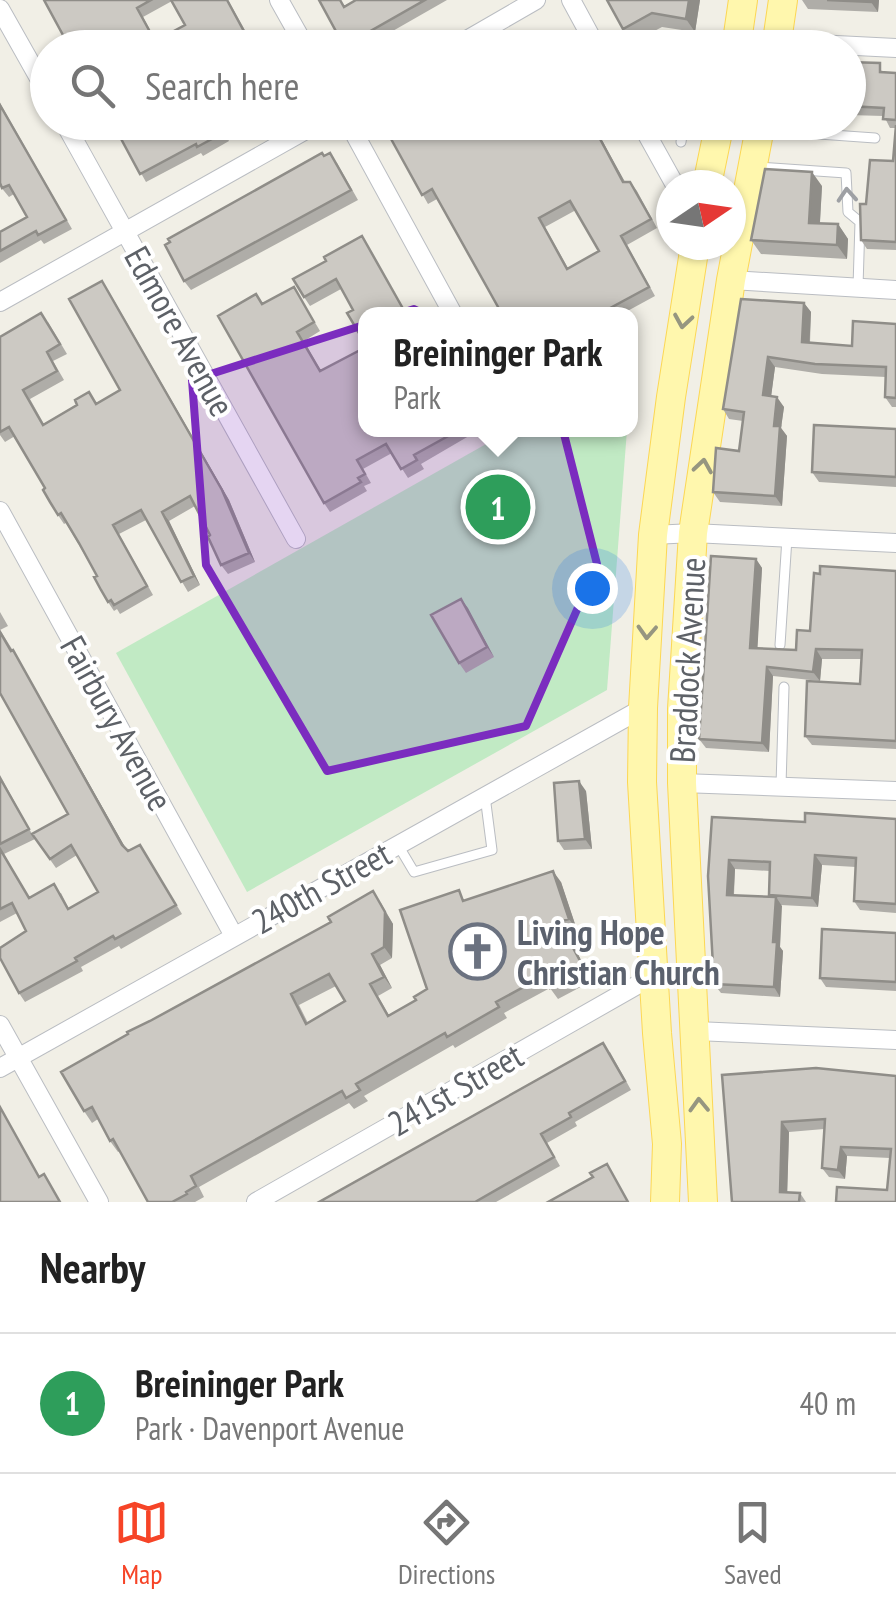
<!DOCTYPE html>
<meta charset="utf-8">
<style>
:root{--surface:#fff;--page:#f6f6f6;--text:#222;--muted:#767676;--line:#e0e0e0;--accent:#f64427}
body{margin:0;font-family:"PT Sans Narrow",sans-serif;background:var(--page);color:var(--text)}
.compass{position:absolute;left:656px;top:170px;width:90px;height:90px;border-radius:50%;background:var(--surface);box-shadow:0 2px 8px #0004;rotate:77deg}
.you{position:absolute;left:592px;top:588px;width:35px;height:35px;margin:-25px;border:8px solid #fff;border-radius:50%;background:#1a73e8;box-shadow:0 0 0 15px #1a73e833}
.badge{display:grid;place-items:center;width:65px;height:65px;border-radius:50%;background:var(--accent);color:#fff;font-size:32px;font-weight:700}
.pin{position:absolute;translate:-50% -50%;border:5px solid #fff;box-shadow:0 2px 10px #0006}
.popup{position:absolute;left:358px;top:307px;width:280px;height:130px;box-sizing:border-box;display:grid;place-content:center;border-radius:20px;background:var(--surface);filter:drop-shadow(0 2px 8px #0005);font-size:32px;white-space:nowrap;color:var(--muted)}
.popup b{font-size:38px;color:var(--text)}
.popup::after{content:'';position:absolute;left:50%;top:100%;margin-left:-20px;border:20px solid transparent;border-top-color:var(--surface)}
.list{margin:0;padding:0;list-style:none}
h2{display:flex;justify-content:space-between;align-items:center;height:130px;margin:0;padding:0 40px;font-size:42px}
h2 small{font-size:32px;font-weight:400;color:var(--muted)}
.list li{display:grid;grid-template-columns:65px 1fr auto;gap:30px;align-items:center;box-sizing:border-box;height:140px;padding:0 40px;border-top:2px solid var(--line)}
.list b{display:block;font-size:38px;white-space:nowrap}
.list p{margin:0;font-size:32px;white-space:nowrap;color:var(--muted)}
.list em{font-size:32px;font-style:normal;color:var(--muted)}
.icon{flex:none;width:55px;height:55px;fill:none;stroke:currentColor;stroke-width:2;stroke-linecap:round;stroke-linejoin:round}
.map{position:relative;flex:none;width:896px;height:1202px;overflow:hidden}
.search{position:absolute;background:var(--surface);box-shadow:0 2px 8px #0004;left:30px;right:30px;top:30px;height:110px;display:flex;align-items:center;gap:25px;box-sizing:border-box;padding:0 35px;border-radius:55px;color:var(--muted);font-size:38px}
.sheet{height:270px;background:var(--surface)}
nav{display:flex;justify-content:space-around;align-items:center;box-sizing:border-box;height:140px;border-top:2px solid var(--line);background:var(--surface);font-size:28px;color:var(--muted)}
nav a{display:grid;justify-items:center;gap:5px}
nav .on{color:var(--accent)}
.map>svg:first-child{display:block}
</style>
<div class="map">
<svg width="896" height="1202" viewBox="0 0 896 1202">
<rect width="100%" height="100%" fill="#f1efe6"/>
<!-- green -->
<path fill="#c1eac4" d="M511,430H627L607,690L247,892L116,653Z"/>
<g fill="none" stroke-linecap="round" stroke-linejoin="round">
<defs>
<path id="service" d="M762,130L875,138
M681,142L684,122
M758,167L846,173L848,212L860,222L858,287
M780,645L787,538
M781,785L784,687
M398,845L414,872L492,850L485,796"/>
<path id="minor" d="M279,0L306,48
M571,0L597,48
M0,9L48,94
M777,42L896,48
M453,48L536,0
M64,122L296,539
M348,122L453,314
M640,122L675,185
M731,280L896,290
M0,302L320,122
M0,511L234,936
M653,535L693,533L896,543
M682,783L896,791
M0,1025L99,1202
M696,1031L896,1040
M0,1068L643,708
M256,1202L653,976"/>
<path id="primary" d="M736,48L743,0
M776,48L783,0
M707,185L720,122
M665,1202L667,1144L657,1033L642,782L643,708L653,535L671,397L695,245
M703,1202L682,783V709L693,533L731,280L761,122"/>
</defs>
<!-- service casing -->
<use href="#service" stroke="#babdc2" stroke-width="11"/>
<!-- minor casing -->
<use href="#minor" stroke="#babdc2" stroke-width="20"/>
<!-- primary casing -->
<use href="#primary" stroke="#fcd754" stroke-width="30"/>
<!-- service -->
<use href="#service" stroke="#fff" stroke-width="9"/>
<!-- minor -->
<use href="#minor" stroke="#fff" stroke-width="18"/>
<!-- primary -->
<use href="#primary" stroke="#fff7ad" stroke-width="28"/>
</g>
<!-- wall -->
<path fill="#afada8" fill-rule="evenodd" d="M44,0H228L255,48H70ZM172,1L185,25L156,41L143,17Z
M319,0L344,6L356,0H447L363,48H345Z
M607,0H700L695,32L662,27L632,43L623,29Z
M802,0H879L878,12L808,9Z
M848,62L887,72L896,73V250L867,249L861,240L866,204L893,161L896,128H890L884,116L848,115Z
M0,103L72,229L44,244L41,240L0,263V232L27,217L14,194L9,197L0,186Z
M112,122H250L226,135L229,141L203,156L201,153L146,182Z
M385,128L614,164L624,182H630L637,191L657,228L627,245L655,296L622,314H502L437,199L428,204ZM576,210L599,251L568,268L545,227Z
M324,156L337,163L358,200L191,290L184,281Z
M822,186L820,223L838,224L848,239L847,259L761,254L751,240Z
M368,245L353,310L341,289L310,306L304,297Z
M294,287L320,331L304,341L321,371L366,430H472L474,433L421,464L424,469L408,478L392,453L363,469L371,483L364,486L367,491L330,512L324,503L263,304Z
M108,290L229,500L255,562L228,574L221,565L210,535L195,506L169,521L200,585L188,592L146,520L119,534L153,595L120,614L117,609L114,611L108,602L97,576L66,523L64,524L58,515L45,488L15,436L5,442L0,435V337L48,322L67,354L53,361L64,380L30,399L44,424L97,404L120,390Z
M804,303L811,312L810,343L852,346L896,324V407H892L885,397L886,377L822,374L775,367L771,396L784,407L781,428L787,436L782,506L720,502L713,492L739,451L743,421L729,419L723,409Z
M896,429V487L819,482L812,472Z
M756,559L762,568L757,648L796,650L810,631L896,571V749L812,745L805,736L860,684L862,659H822L820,681L773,676L769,752L706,748L699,739Z
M461,599L494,657L466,673L459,663Z
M0,612L8,626L0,630L19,660L126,849L128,851L140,845L182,914L121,949L119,946L81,967L83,971L25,1002L19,993L26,931L17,913L0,922V775L32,834L68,814L0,693ZM32,834L56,868L77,855L98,892L69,909L61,893L29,898L4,854L35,839Z
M586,791L592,849L564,850L558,841Z
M712,817L805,822L896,819V913L860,910L854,901L856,867L822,865L818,907L781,905L780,947L783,951L780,997L721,993L714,984ZM735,869L770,871L771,897L734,895Z
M561,882L577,930L567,934L592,981L558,999L550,988L504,1013L507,1018L455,1048L453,1045L364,1096L368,1101L354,1109L349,1103L199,1187L204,1197L195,1202H148L120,1151L118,1152L110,1141L98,1119L92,1123L84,1111L150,1021L381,903L393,924L392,958L380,965L392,988L378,996L389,1015L416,1000L427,989L466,900ZM336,986L345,1001L308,1023L299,1005Z
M896,933V991L826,987L820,978Z
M610,1052L631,1090L575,1122L577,1126L547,1143L560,1166L496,1202H319Z
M722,1075L896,1076V1202L887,1190L890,1158L847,1156L845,1179L829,1177L822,1168L824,1129L789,1132L787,1192L800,1193L806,1202H732Z"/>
<!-- shaded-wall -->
<path fill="#8f8d88" d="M689,0H700L695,32L686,19Z
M871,0H879L878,12L871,2Z
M591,122H592L630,191L607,155Z
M812,172L822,186L819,237L809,223Z
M838,224L848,239L847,259L837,245Z
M102,281L229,500L255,562L249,553Z
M804,303L811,312L809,352L802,342Z
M768,357L775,367L770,405L763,395Z
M777,397L784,407L781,428L787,436L782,506L775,496L774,426Z
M162,512L169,521L200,585L194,576Z
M756,559L762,568L757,657L750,648Z
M461,599L468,608L494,657L487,647Z
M816,649L822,659L820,681L813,672Z
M13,650L19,660L129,854L122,845Z
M767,667L773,676L769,752L762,743Z
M579,781L586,791L592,849L585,839Z
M815,855L822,865L818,907L812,898Z
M729,860L735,869L733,904L727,895Z
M553,871L561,882L577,930L569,919Z
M373,891L393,924L392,958L384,947Z
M776,897L782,906L780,947L783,951L780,997L774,987L773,942Z
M559,922L567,934L592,981L585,970Z
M372,954L380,965L392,988L384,977Z
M782,1122L789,1132L787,1201L780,1192Z
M841,1147L847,1156L845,1179L838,1170Z"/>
<!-- building -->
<path fill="#ccc9c3" stroke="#8f8d88" stroke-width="2.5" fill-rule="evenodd" d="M44,0H151L137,8L155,41L185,25L171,0H227L253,48H70Z
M319,0H340L344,7L356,0H425L344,46Z
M607,0H689L686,19L652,13L623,29Z
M827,0H871V2Z
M547,37L552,48H529Z
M848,62L880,63V72L896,73V120L883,119L884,108L848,106Z
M0,105L66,220L38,235L36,231L0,251V232L27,217L9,185L2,188L0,183Z
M112,122H228L220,127L223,133L197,147L196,144L140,174Z
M394,122H591L623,182H630L651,219L621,236L649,287L599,314H502L432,189L422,195L385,128ZM570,201L599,251L567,269L539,218Z
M896,125V242L861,240L860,204H866L870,160L893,161Z
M322,153L324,156L330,153L351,190L184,281L165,245L170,242L168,239Z
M765,169L812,172L809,223L838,224L837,245L751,240Z
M362,236L406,314H366V345L347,313L353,310L336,279L304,297L293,279L326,261L324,257Z
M102,281L222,490L249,553L221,565L208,537L210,535L190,496L162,512L194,576L181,582L141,510L113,525L147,586L114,605L111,600L108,602L101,590L94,577L97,576L79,543L61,513L58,515L50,502L43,490L45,488L9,427L0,432V337L41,313L60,344L47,352L57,371L23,390L43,425L77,405L75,400L89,392L96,404L120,390L69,299Z
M294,287L314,322L297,332L320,371L366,347V430H459L414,455L417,460L401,469L386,444L357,460L365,474L358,478L361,482L324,503L218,316L256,294L262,304Z
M741,299L804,303L802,342L852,346L853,321L896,324V398L885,397L886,367L815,364L768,357L763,395L777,397L774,426H780L775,496L713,492L716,448L739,451L744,412L723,409Z
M814,425L896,429V477L812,472Z
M711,556L756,559L750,648L796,650L797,630L810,631L814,573L820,574V566L896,571V741L805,736L807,681L860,684L862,650L816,649L813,672L767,667L762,743L699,739Z
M461,599L487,647L459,663L431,615Z
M0,632L11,651L13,650L122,845L128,851L140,845L176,905L115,939L113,936L75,958L77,961L19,993L0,958V948L26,931L12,903L0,909V849L29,898L54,884L68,909L98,892L71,845L50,859L32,834L68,814L0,693Z
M0,778L29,829L0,844Z
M579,781L585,839L558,841L554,783Z
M805,813L896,819V904L854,901L856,858L815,855L812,898L769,895L770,862L729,860L727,895L776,897L773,942H777L774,987L714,984L708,876L712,817L805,822Z
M553,871L569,919L559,922L585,970L550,988L544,976L496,1002L499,1007L447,1037L445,1033L356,1084L360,1090L346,1098L342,1091L191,1176L196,1186L186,1192L187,1194L172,1202H148L113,1139L110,1141L92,1107L84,1111L61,1072L128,1034L127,1032L150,1021L331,922L328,917L373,891L385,912L384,947L372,954L384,977L370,984L388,1016L416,1000L414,997L427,989L400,910L459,890L463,901ZM329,974L345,1001L306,1024L291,994Z
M822,929L896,933V982L820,978Z
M603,1043L625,1081L569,1113L571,1117L541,1134L554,1157L475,1202H319Z
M816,1068L896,1076V1202H836L837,1187L887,1190L891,1149L841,1147L838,1170L822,1168L825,1119L782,1122L780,1192L800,1193L799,1202H732L722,1075Z
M0,1107L39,1177L44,1174L60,1202H0Z
M607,1164L628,1202H548L593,1177L590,1173Z"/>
<!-- one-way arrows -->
<defs><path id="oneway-chevron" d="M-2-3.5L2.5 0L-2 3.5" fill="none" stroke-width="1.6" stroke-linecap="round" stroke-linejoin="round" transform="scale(2.5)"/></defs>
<use stroke="#9ea0a4" href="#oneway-chevron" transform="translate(847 195) rotate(-94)"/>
<g stroke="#969680">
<use href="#oneway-chevron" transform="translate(683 321) rotate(99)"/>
<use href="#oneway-chevron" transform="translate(703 466) rotate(-81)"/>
<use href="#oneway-chevron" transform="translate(647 632) rotate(93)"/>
<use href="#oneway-chevron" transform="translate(699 1105) rotate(-92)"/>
</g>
<!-- marked area -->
<path fill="#7b2cbf" fill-opacity="0.2" stroke="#7b2cbf" stroke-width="8" stroke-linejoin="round" d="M414,309L549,375L597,564L526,726L327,771L206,565L192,380Z"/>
<!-- icons -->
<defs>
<symbol id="church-ring" viewBox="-11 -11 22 22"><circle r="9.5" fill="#fff" stroke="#6b7280" stroke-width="1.5"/><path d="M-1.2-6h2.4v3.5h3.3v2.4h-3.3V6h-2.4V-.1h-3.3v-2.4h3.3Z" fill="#6b7280"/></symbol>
</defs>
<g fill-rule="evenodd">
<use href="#church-ring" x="446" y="920" width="63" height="63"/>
</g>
<g text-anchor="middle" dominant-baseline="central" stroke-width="8" stroke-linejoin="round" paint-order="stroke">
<!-- street labels -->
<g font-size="35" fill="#5d6167" stroke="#fff">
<text transform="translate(180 331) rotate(61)">Edmore Avenue</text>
<text transform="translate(687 660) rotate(-87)">Braddock Avenue</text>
<text transform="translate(117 723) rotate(61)">Fairbury Avenue</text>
<text transform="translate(321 887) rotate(-29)">240th Street</text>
<text transform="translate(455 1089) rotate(-30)">241st Street</text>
</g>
<!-- worship labels -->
<g font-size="35" font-weight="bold" fill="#5b616d" stroke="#fff" text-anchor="start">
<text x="517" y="932">Living Hope<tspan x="517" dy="40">Christian Church</tspan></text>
</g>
</g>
</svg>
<svg class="compass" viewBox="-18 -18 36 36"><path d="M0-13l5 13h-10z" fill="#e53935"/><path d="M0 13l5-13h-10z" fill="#767676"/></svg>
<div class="you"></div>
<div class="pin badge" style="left:498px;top:507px;background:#2e9e5b">1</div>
<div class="popup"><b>Breininger Park</b>Park</div>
<div class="search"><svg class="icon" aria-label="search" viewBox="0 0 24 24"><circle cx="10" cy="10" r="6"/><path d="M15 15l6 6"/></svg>Search here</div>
</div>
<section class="sheet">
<h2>Nearby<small></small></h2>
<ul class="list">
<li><span class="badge" style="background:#2e9e5b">1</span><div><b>Breininger Park</b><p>Park · Davenport Avenue</p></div><em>40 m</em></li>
</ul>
</section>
<nav>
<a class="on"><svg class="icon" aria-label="map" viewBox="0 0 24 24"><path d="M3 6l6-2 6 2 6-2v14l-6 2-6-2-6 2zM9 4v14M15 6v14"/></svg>Map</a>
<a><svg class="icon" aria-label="directions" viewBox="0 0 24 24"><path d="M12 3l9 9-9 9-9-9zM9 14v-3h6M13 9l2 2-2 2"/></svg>Directions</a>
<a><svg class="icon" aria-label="saved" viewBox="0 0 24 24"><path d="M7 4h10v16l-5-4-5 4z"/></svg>Saved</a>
</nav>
